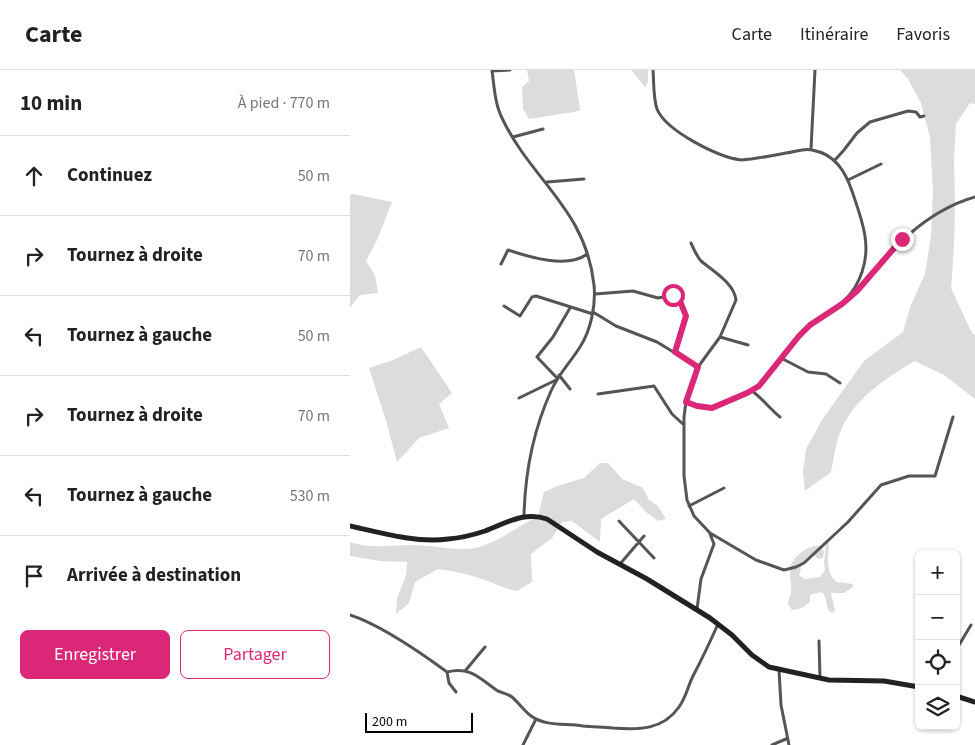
<!DOCTYPE html>
<html lang="fr">
<meta charset="utf-8">
<style>
:root{--surface:#fff;--page:#f6f6f6;--text:#222;--muted:#767676;--line:#e0e0e0;--accent:#db2777}
body{margin:0;font-family:"Source Sans 3",sans-serif;background:var(--page);color:var(--text)}
.controls{position:absolute;right:15px;bottom:15px;display:grid;overflow:hidden;border-radius:8px;box-shadow:0 1px 4px #0004}
.controls button{width:45px;height:45px;display:grid;place-items:center;padding:0;border:0;border-bottom:1px solid var(--line);background:var(--surface);color:var(--text);font:25px sans-serif}
.scale{position:absolute;left:15px;bottom:12px;width:108px;box-sizing:border-box;padding-left:5px;border:2px solid #000;border-top:0;font-size:14px;line-height:18px;white-space:nowrap;color:#000;-webkit-text-stroke:4px #fff;paint-order:stroke}
.stop{position:absolute;width:15px;height:15px;margin:-11px;border:4px solid #db2777;border-radius:50%;background:#fff}
.stop.end{background:#db2777;border-color:#fff;box-shadow:0 1px 5px #0008}
.list{margin:0;padding:0;list-style:none}
h2{display:flex;justify-content:space-between;align-items:center;height:65px;margin:0;padding:0 20px;font-size:21px}
h2 small{font-size:16px;font-weight:400;color:var(--muted)}
.list li{display:grid;grid-template-columns:32px 1fr auto;gap:15px;align-items:center;box-sizing:border-box;height:80px;padding:0 20px;border-top:1px solid var(--line)}
.list b{display:block;font-size:19px;white-space:nowrap}
.list em{font-size:16px;font-style:normal;color:var(--muted)}
.actions{display:flex;gap:10px;padding:15px 20px}
.actions a{flex:1;padding:11px 0;border:1px solid var(--accent);border-radius:8px;text-align:center;font-size:18px;color:var(--accent)}
.actions .main{background:var(--accent);color:#fff}
.icon{flex:none;width:28px;height:28px;fill:none;stroke:currentColor;stroke-width:2;stroke-linecap:round;stroke-linejoin:round}
.map{position:relative;flex:none;width:625px;height:675px;overflow:hidden}
header{display:flex;align-items:center;gap:30px;box-sizing:border-box;height:70px;padding:0 25px;background:var(--surface);border-bottom:1px solid var(--line)}
header strong{font-size:24px}
nav{display:flex;gap:28px;margin-inline-start:auto;font-size:18px}
main{display:flex}
aside{flex:1;background:var(--surface)}
.map>svg:first-child{display:block}
</style>
<header>
<strong>Carte</strong>
<nav><a>Carte</a><a>Itinéraire</a><a>Favoris</a></nav>
</header>
<main>
<aside>
<h2>10 min<small>À pied · 770 m</small></h2>
<ul class="list">
<li><svg class="icon" aria-label="ahead" viewBox="0 0 24 24"><path d="M12 20V5M6 11l6-6 6 6"/></svg><div><b>Continuez</b></div><em>50 m</em></li>
<li><svg class="icon" aria-label="right" viewBox="0 0 24 24"><path d="M7 20v-9h11M14 6l5 5-5 5"/></svg><div><b>Tournez à droite</b></div><em>70 m</em></li>
<li><svg class="icon" aria-label="left" viewBox="0 0 24 24"><path d="M17 20v-9H6M10 6l-5 5 5 5"/></svg><div><b>Tournez à gauche</b></div><em>50 m</em></li>
<li><svg class="icon" aria-label="right" viewBox="0 0 24 24"><path d="M7 20v-9h11M14 6l5 5-5 5"/></svg><div><b>Tournez à droite</b></div><em>70 m</em></li>
<li><svg class="icon" aria-label="left" viewBox="0 0 24 24"><path d="M17 20v-9H6M10 6l-5 5 5 5"/></svg><div><b>Tournez à gauche</b></div><em>530 m</em></li>
<li><svg class="icon" aria-label="arrive" viewBox="0 0 24 24"><path d="M6 21V4h12l-3 4 3 4H6"/></svg><div><b>Arrivée à destination</b></div></li>
</ul>
<div class="actions"><a class="main">Enregistrer</a><a>Partager</a></div>
</aside>
<div class="map">
<svg width="625" height="675" viewBox="0 0 625 675">
<rect width="100%" height="100%" fill="#fff"/>
<!-- green -->
<path fill="#dcdcdc" d="M177,0H224L230,40L224,42L179,49L173,39L172,17L179,11Z
M281,0H298V12L295,17Z
M550,0H625V34L620,33L606,54L604,88L605,135L604,178L601,218L620,259L625,266V329L594,305L565,291C536,308 502,330 490,363C485,375 484,389 481,402L455,421L453,402L456,379L472,350L514,291L553,262L560,237L575,204L581,166L583,121L580,67L571,33L558,9Z
M3,124L42,132L27,170L16,191L25,205L28,223L10,225L0,237V125Z
M71,277L102,323L89,334L99,358L69,368L47,392L37,354L19,298L43,290Z
M250,393H258L272,409L293,418L299,430L308,436L316,449L308,451L296,442L284,429L251,449L250,472L222,451L212,452L202,468L181,484L182,512L167,521C156,519 148,515 138,511C122,505 105,501 88,499L65,512L59,533L46,544L47,528L56,506L57,492L30,491L0,486V472C20,479 41,475 61,475C81,475 99,480 119,479C143,476 167,457 188,446L194,422L207,416L234,408Z
M476,473H479C478,487 475,503 487,512L503,514V517L494,523H481L485,540L483,543L480,542C475,536 478,526 471,522L460,525V532L452,538L442,540L438,534C438,530 440,527 441,523C442,515 438,502 441,495C445,485 460,474 470,476L474,482L473,488L469,489L463,485C454,487 451,497 449,505L454,509L470,507L475,500L474,493Z"/>
<g fill="none" stroke-linecap="round" stroke-linejoin="round">
<!-- street -->
<path stroke="#555" stroke-width="3" d="M142,0C144,16 145,34 152,48C181,110 236,139 244,215C246,235 241,260 230,277C220,293 209,303 201,321C183,361 175,403 174,446
M303,0C304,12 303,27 307,39C316,61 368,87 391,90C406,89 421,86 436,83C445,82 454,78 462,80C485,84 495,101 502,121C511,148 522,174 512,202C500,238 474,241 450,265C435,280 425,300 409,315C399,325 385,329 372,334C360,338 348,339 336,332
M142,1L160,0
M163,67L193,59
M461,79L465,0
M485,90L494,80L507,63L520,52L558,41L566,42L570,47L574,46
M498,110L531,94
M197,112L234,109
M341,173C344,180 346,185 351,191C363,201 384,213 386,230L370,267L348,297L336,331L334,347V406L337,430L344,446L360,463L406,490L434,500L446,497L454,493L498,452L531,415L559,406H585L603,347
M151,194L158,180C179,187 218,199 237,184
M245,224L283,221L308,228L323,225L328,226L336,245L325,282
M501,226L507,221C540,181 573,142 625,127
M154,236L170,246L182,227L186,226L243,244
M243,242L266,256L307,272L348,297
M370,267L398,275
M431,288L458,302L476,304L490,313
M209,305L220,319
M207,308L187,287L203,267L220,238
M402,321C413,329 420,339 430,347
M248,324L304,316L322,344L334,355
M169,328L206,310
M339,436L374,418
M269,451L304,488
M270,494L294,466
M347,539L351,509L364,474L360,464
M0,545C31,555 71,583 97,602C121,596 130,609 148,621C153,623 158,624 162,627C169,633 174,641 181,646C197,657 215,653 233,656C243,657 253,657 263,658C289,660 313,660 329,637C336,627 338,616 343,606C352,589 360,572 368,554
M469,571L470,608
M606,580L621,555
M429,600L431,635L439,675
M115,601L135,577
M97,602L99,613L106,622
M173,675L186,649
M422,675L436,669"/>
<!-- secondary -->
<path stroke="#222" stroke-width="5" d="M0,456C31,463 66,473 98,469C111,468 123,465 135,461C156,453 175,441 197,449L247,482L297,509L360,548L382,565L402,585L419,597L479,610L534,611L569,617
M606,626L625,632"/>
</g>
<g fill="none" stroke-linecap="round" stroke-linejoin="round">
<!-- route -->
<path stroke="#db2777" stroke-width="6" d="M323,225L328,226L336,246L325,282L348,297L336,332L347,336L362,338L397,323L409,316L449,266L460,255L492,234L507,221L552,169"/>
</g>
</svg>
<div class="controls">
<button>+</button>
<button>−</button>
<button><svg class="icon" aria-label="locate" viewBox="0 0 24 24"><circle cx="12" cy="12" r="6"/><path d="M12 2v4M12 18v4M2 12h4M18 12h4"/></svg></button>
<button><svg class="icon" aria-label="layers" viewBox="0 0 24 24"><path d="M12 4l9 5-9 5-9-5zM3 14l9 5 9-5"/></svg></button>
</div>
<div class="scale">200 m</div>
<div class="stop" style="left:323px;top:225px"></div>
<div class="stop end" style="left:552px;top:169px"></div>
</div>
</main>
